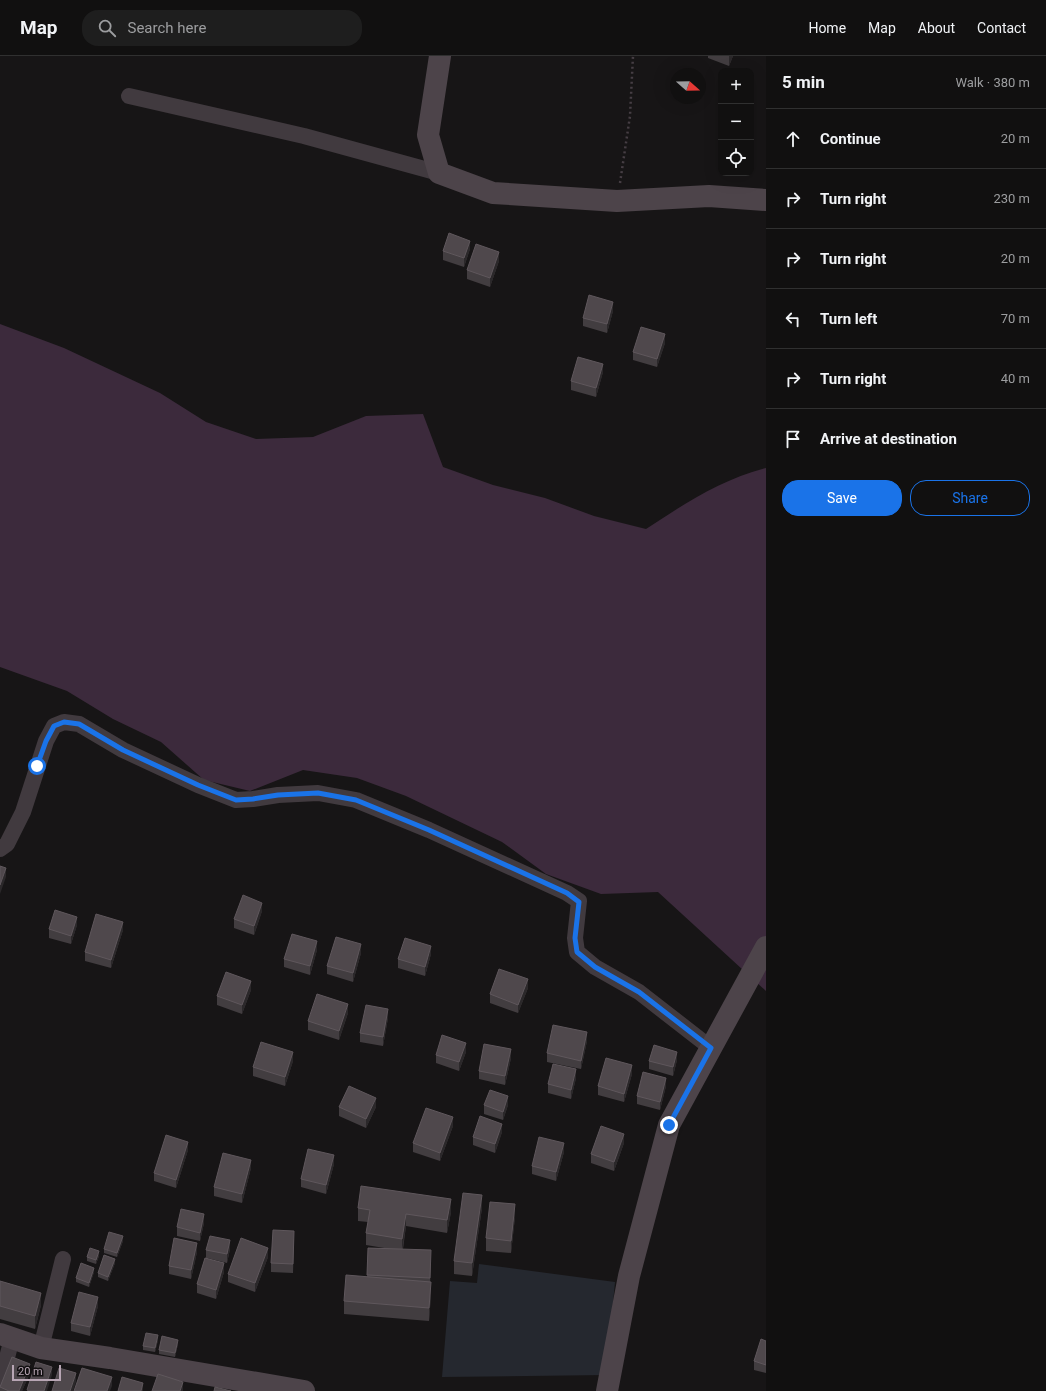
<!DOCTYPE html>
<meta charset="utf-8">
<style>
:root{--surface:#111010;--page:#1e1e1e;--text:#f1f3f6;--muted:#9c9d9f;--line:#303030;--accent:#1a73e8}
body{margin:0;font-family:Roboto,sans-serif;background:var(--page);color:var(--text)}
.controls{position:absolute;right:12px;top:12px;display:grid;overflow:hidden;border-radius:8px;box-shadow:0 4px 16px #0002}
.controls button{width:36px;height:36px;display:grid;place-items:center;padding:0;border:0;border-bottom:1px solid var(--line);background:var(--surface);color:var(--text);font:20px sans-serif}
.compass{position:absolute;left:670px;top:12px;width:36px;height:36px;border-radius:50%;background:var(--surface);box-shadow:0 4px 16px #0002;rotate:110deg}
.scale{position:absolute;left:12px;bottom:10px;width:49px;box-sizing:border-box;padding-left:4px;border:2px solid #b8a6b4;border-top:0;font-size:11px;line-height:14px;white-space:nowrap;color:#b8a6b4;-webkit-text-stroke:3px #121011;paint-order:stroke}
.stop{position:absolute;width:12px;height:12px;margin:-9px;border:3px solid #1a73e8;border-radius:50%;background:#fff}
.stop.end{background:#1a73e8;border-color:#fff;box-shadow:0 1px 4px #0008}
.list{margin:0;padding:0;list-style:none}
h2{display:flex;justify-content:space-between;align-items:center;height:52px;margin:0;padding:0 16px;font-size:17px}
h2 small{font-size:13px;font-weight:400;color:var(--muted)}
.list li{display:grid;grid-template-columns:26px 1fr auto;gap:12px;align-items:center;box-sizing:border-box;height:60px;padding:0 16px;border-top:1px solid var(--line)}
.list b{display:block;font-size:15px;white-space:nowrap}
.list em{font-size:13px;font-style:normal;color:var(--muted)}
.actions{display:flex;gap:8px;padding:12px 16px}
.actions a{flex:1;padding:9px 0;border:1px solid var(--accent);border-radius:16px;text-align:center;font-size:14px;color:var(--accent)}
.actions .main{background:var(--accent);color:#fff}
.icon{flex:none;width:22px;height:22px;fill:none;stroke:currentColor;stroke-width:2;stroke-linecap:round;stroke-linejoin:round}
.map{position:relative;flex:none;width:766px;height:1335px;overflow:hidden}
header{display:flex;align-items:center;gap:24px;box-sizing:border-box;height:56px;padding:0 20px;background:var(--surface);border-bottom:1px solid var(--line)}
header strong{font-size:19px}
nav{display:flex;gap:22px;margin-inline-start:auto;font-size:14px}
.search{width:280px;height:36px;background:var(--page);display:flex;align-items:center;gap:10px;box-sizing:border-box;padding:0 14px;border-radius:16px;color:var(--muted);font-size:15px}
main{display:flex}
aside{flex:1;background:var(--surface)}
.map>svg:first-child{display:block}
</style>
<header>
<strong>Map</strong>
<div class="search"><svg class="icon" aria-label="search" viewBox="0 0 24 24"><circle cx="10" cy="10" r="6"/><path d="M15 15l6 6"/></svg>Search here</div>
<nav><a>Home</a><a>Map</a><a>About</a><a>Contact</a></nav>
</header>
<main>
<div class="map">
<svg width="766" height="1335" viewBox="0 0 766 1335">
<rect width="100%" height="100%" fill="#171516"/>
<!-- green -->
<path fill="#25282f" d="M479,1208L615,1226L606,1319L442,1321L450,1225L477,1227Z"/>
<!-- water -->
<path fill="#3c2a3c" d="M0,268L64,292L160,337L206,366L256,383L313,381L366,360L423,358L443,411L493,429L545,442L594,460L646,473C684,448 722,423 766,412V935L658,836L601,838L546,818L502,786L406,740L357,722L303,714L250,735L204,724L161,686L113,663L67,635L0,611Z"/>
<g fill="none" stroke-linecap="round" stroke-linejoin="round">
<!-- path -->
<path stroke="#463e44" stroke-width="2.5" stroke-dasharray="2 3" stroke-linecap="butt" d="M620,127L630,60L633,0"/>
<!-- minor -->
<path stroke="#413a3f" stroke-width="16" d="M129,40L304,80L439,117
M0,793L7,788L23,756L46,685L54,670L64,666L79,668L123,694L198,729L236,744L253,743L278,739L318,737L356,744L429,774L567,837L579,845L575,882L577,896L595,911L639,936L711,992
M41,1292L63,1203
M0,1329L12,1282"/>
<!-- secondary -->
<path stroke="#4d444a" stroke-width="22" d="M440,0L428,79L439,117L493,137L617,145L709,140L766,144
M0,1278L41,1292L110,1302L304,1335
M607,1335L629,1220L669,1069L766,891"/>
</g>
<!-- wall -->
<path fill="#423d40" d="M708,0H733L729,10L708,2Z
M470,193L464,211L443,204V195Z
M499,205L490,231L467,223V214Z
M613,255L607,277L583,270V262Z
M665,287L657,311L633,304V296Z
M603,316L596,341L571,334V325Z
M262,855L254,879L234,872V863Z
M77,869L71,888L49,882V873Z
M123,874L111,912L85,905V896Z
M317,894L310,919L284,911V903Z
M361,897L353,926L327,918V910Z
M431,898L425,920L398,912V903Z
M528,932L518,957L490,947V938Z
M251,934L242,958L217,949V940Z
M348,957L339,984L308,974V965Z
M388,962L383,990L360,986V977Z
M587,985L581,1013L547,1006V997Z
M466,996L459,1015L436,1007V999Z
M511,1002L505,1029L479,1023V1015Z
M677,1004L673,1020L649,1013V1005Z
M293,1005L285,1030L253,1020V1011Z
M632,1018L624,1046L598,1039V1030Z
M576,1022L571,1043L548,1037V1028Z
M666,1030L660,1054L637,1048V1040Z
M484,1049H508L503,1064L484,1058Z
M339,1051H376L366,1072L339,1060Z
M453,1070L440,1105L413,1096V1087Z
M502,1076L495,1097L473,1089V1081Z
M624,1087L614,1115L591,1107V1098Z
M188,1094L176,1132L154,1125V1117Z
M564,1096L556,1125L532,1118V1110Z
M334,1108L326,1138L301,1131V1123Z
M251,1112L242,1147L214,1140V1131Z
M358,1152L451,1156L447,1177L406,1170L403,1193L431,1207L430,1226L431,1239L429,1265L344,1258V1245L367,1221L368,1192H384L366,1189V1177L368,1166L358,1165Z
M482,1152L472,1220L454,1218V1205Z
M515,1161L511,1197L486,1195V1182Z
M204,1167L200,1185L177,1180V1171Z
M294,1183L293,1217L271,1216V1207Z
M123,1185L117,1201L104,1197V1193Z
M230,1193L227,1207L207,1202L224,1216L216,1243L197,1237V1228L206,1202V1194Z
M197,1196L191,1223L169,1218V1210Z
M99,1200L96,1208L87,1205V1201Z
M268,1201L255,1236L228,1226V1218Z
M115,1207L108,1225L98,1221V1217Z
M94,1216L89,1231L76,1226V1222Z
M0,1225L41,1249L35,1273L0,1263Z
M98,1250L90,1280L71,1275V1267Z
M158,1284L155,1296L143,1294V1290Z
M766,1285V1317L754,1314V1305Z
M178,1288L175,1301L159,1298V1294Z
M30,1317L22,1335H0V1331Z"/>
<!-- shaded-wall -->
<path fill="#2b282a" d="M729,0H733L729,10Z
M470,185V193L464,211V202Z
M499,196V205L490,231V222Z
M613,246V255L607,277V268Z
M665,278V287L657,311V303Z
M603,308V316L596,341V332Z
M6,812V821L0,838V829Z
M262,847V855L254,879V870Z
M77,861V869L71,888V880Z
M123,866V874L111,912V904Z
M317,885V894L310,919V910Z
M361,888V897L353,926V917Z
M431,890V898L425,920V911Z
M528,923V932L518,957V949Z
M251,925V934L242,958V949Z
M348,948V957L339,984V975Z
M388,953V962L383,990V981Z
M587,976V985L581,1013V1005Z
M466,987V996L459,1015V1006Z
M511,993V1002L505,1029V1020Z
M293,996V1005L285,1030V1021Z
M677,996V1004L673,1020V1011Z
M632,1009V1018L624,1046V1038Z
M576,1013V1022L571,1043V1034Z
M666,1022V1030L660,1054V1046Z
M508,1040V1049L503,1064V1056Z
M376,1042V1051L366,1072V1063Z
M453,1061V1070L440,1105V1097Z
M502,1068V1076L495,1097V1088Z
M624,1078V1087L614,1115V1106Z
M188,1086V1094L176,1132V1124Z
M564,1087V1096L556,1125V1116Z
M334,1099V1108L326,1138V1129Z
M251,1104V1112L242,1147V1138Z
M482,1139V1152L472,1220V1207Z
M451,1143V1156L447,1177V1164Z
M515,1148V1161L511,1197V1185Z
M204,1158V1167L200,1185V1177Z
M406,1158V1170L402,1195V1183Z
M123,1180V1185L117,1201V1197Z
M230,1184V1193L227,1207V1198Z
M197,1187V1196L191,1223V1214Z
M268,1192V1201L255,1236V1227Z
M431,1194V1207L430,1234V1222Z
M99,1195V1200L96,1208V1204Z
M115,1203V1207L108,1225V1221Z
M224,1207V1216L216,1243V1234Z
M94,1212V1216L89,1231V1227Z
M431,1226V1239L429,1265V1252Z
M41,1237V1249L35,1273V1260Z
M98,1241V1250L90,1280V1271Z
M158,1279V1284L155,1296V1292Z
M178,1284V1288L175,1301V1297Z
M30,1308V1317L22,1335H19Z
M52,1311V1319L47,1335H44Z
M76,1317V1326L73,1335H70Z
M112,1321V1330L110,1335H107Z
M183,1326V1335H180Z
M143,1327V1335H141Z"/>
<!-- building -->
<path fill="#4f484c" stroke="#5f575c" d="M449,177L470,185L464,202L443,195Z
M476,188L499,196L490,222L467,214Z
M589,239L613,246L607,268L583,262Z
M641,271L665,278L657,303L633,296Z
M578,301L603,308L596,332L571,325Z
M0,810L6,812L0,829Z
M243,839L262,847L254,870L234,863Z
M55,854L77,861L71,880L49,873Z
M96,858L123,866L111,904L85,896Z
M292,878L317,885L310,910L284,903Z
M336,881L361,888L353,917L327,910Z
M405,882L431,890L425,911L398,903Z
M499,913L528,923L518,949L490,938Z
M226,916L251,925L242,949L217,940Z
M317,938L348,948L339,975L308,965Z
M366,949L388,953L383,981L360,977Z
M553,969L587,976L581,1005L547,997Z
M442,979L466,987L459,1006L436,999Z
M261,986L293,996L285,1021L253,1011Z
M484,988L511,993L505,1020L479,1015Z
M654,989L677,996L673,1011L649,1005Z
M606,1002L632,1009L624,1038L598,1030Z
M553,1008L576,1013L571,1034L548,1028Z
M643,1016L666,1022L660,1046L637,1040Z
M349,1030L376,1042L366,1063L339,1051Z
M490,1034L508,1040L503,1056L484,1049Z
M426,1052L453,1061L440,1097L413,1087Z
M480,1060L502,1068L495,1088L473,1081Z
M601,1070L624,1078L614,1106L591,1098Z
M166,1079L188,1086L176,1124L154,1117Z
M539,1081L564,1087L556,1116L532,1110Z
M308,1093L334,1099L326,1129L301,1123Z
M223,1097L251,1104L242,1138L214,1131Z
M361,1130L451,1143L447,1164L406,1158L402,1183L366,1177L370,1154L358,1152Z
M463,1137L482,1139L472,1207L454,1205Z
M490,1146L515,1148L511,1185L486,1182Z
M181,1153L204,1158L200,1177L177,1171Z
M273,1174L294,1175L293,1208L271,1207Z
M109,1176L123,1180L117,1197L104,1193Z
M210,1180L230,1184L227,1198L206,1194Z
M174,1182L197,1187L191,1214L169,1210Z
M241,1182L268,1192L255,1227L228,1218Z
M90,1192L99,1195L96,1204L87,1201Z
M368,1192L431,1194L430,1222L367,1219Z
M104,1199L115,1203L108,1221L98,1217Z
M205,1202L224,1207L216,1234L197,1228Z
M81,1207L94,1212L89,1227L76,1222Z
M346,1219L431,1226L429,1252L344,1245Z
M0,1225L41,1237L35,1260L0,1250Z
M79,1236L98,1241L90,1271L71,1267Z
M146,1277L158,1279L155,1292L143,1290Z
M162,1280L178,1284L175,1297L159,1294Z
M761,1283L766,1285V1309L754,1305Z
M12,1301L30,1308L19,1335H9L0,1331Z
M36,1306L52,1311L44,1335H29L27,1334Z
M59,1312L76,1317L70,1335H52Z
M82,1312L112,1321L107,1335H74Z
M158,1318L183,1326L180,1335H152Z
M122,1321L143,1327L141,1335H118Z
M215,1331L231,1335H214Z"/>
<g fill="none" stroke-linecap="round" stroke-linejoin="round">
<!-- route -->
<path stroke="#1a73e8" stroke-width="5" d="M37,710L46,685L54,670L64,666L79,668L123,694L198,729L236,744L253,743L278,739L318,737L356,744L429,774L567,837L579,846L575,882L577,896L595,911L639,936L711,992L669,1069"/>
</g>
</svg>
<div class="controls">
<button>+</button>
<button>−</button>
<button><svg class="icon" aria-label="locate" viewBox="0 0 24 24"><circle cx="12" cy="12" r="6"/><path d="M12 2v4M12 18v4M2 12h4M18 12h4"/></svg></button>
</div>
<svg class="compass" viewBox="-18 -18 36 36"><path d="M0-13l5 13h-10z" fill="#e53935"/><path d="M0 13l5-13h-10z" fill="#9c9d9f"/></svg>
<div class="scale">20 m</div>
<div class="stop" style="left:37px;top:710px"></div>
<div class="stop end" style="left:669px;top:1069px"></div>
</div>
<aside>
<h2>5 min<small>Walk · 380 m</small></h2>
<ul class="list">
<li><svg class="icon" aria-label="ahead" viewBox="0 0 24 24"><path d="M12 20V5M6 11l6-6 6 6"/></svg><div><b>Continue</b></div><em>20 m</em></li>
<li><svg class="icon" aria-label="right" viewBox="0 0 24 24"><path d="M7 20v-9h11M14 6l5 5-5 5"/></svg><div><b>Turn right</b></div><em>230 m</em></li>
<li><svg class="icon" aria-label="right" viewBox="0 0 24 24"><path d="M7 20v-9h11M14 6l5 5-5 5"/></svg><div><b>Turn right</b></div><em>20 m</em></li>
<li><svg class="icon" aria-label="left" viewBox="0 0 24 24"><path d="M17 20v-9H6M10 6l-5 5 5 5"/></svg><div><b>Turn left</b></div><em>70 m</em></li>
<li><svg class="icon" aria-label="right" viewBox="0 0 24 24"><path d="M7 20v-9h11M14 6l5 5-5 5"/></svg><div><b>Turn right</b></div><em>40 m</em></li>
<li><svg class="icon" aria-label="arrive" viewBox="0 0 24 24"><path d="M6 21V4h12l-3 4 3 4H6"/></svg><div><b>Arrive at destination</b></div></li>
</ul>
<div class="actions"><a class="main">Save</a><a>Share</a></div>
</aside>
</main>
